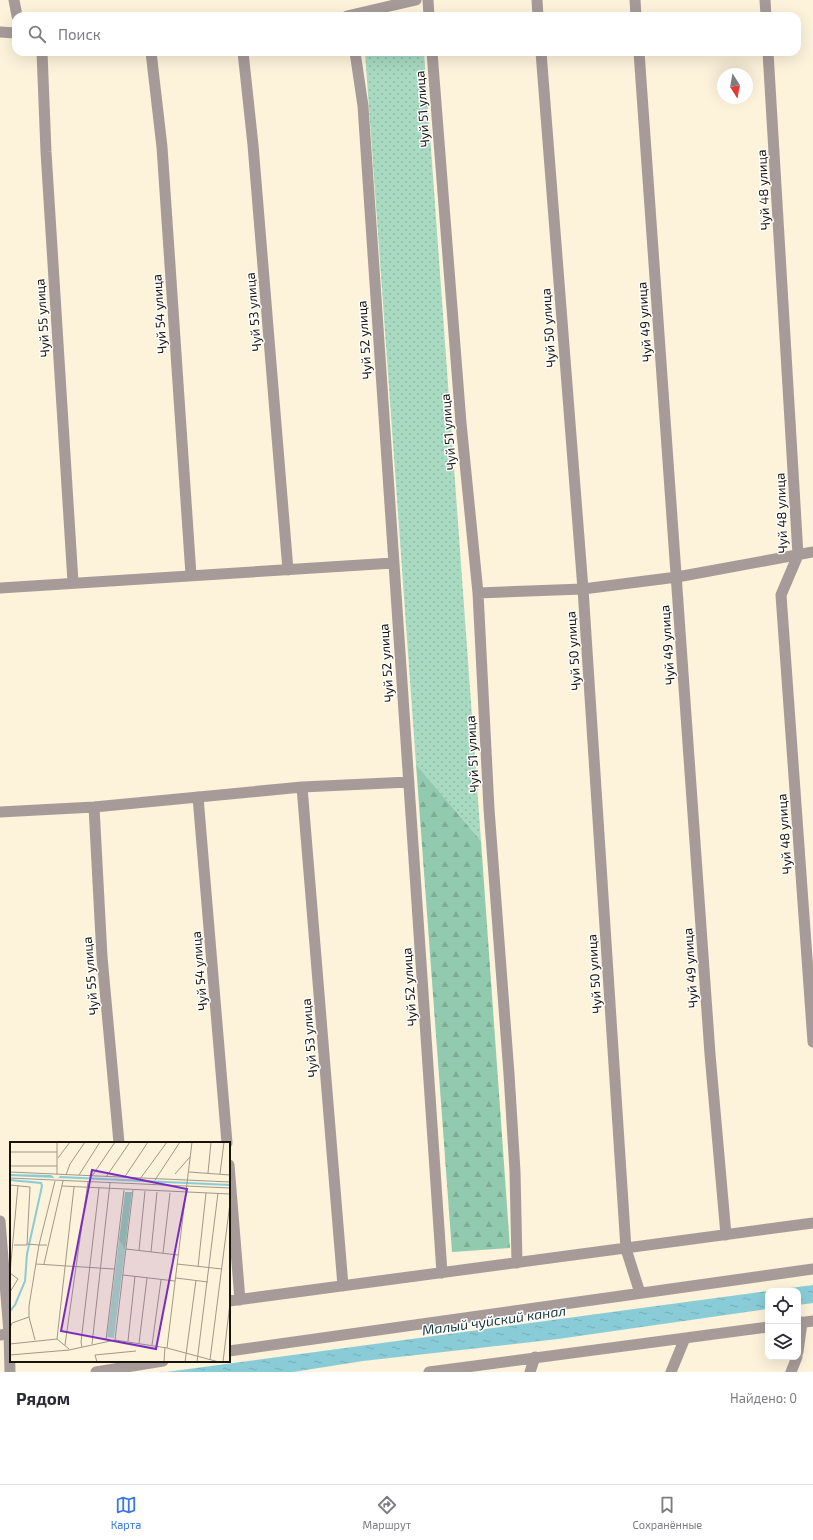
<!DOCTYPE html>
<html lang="ru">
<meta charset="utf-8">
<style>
:root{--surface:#fff;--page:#f2f2f3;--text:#2b2b33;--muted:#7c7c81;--line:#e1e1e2;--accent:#3877e5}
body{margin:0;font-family:"Exo 2",sans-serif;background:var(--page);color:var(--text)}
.controls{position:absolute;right:12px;bottom:12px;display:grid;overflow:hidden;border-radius:8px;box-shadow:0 4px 16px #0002}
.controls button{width:36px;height:36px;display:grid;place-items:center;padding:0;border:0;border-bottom:1px solid var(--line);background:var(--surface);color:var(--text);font:20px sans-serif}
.compass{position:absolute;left:717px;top:68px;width:36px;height:36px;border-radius:50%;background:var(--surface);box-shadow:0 4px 16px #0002;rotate:169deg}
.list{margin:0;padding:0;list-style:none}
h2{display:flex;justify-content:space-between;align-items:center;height:52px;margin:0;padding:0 16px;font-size:17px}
h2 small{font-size:13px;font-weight:400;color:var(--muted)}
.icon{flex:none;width:22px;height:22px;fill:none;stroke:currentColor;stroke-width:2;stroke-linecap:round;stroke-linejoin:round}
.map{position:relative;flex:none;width:813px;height:1372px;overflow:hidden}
.search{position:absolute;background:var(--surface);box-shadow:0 4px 16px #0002;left:12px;right:12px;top:12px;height:44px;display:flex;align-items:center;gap:10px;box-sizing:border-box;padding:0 14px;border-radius:12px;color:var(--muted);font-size:15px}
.sheet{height:112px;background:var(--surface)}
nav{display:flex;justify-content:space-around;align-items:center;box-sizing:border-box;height:56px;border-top:1px solid var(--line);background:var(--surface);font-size:11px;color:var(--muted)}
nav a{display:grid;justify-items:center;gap:2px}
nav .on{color:var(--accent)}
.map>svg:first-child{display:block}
</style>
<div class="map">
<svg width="813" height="1372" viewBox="0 0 813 1372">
<defs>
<pattern id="grass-dots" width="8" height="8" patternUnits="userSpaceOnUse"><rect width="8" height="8" fill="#a8d9c1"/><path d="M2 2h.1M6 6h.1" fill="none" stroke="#90b9a4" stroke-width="1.8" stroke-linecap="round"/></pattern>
<pattern id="forest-firs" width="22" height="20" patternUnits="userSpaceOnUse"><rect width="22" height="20" fill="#92caaf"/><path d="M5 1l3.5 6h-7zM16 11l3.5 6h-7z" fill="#7dad95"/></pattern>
<pattern id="water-ripples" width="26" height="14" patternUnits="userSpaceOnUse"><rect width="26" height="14" fill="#89ccd7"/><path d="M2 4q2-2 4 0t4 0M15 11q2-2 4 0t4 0" fill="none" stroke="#76aeb7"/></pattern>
</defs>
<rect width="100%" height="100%" fill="#fdf2da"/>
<!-- grass -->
<path fill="url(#grass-dots)" d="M365,52H424L481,841L416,764Z"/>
<!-- forest -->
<path fill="url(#forest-firs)" d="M416,764L481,841L510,1248L452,1252Z"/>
<!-- water -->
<path fill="url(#water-ripples)" d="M813,1285V1303L798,1305V1291H768V1309L558,1339L363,1361L293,1372H166Z"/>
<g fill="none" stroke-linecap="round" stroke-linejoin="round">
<!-- minor -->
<path stroke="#a79b99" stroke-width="11" d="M14,0L17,16
M428,0L429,16
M537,0L538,16
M635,0L636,16
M765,0L766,16
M347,16L416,0
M0,32L16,33
M42,52L46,152L73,582
M151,52L162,147L191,575
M243,52L253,145L288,570
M355,52L363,106L442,1273
M432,52L461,423L478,593L489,809L509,1074L515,1171L517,1263
M541,52L583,589L626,1249L640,1293
M639,52L710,1054L726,1235
M768,52L798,555L781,595L813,1042
M0,588L393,563
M478,593L583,589L677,577L813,552
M302,787L343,1286
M198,797L227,1143
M94,807L102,957L119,1143
M0,812L94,807L302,787L409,782
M229,1165L240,1300
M229,1301L813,1223
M798,1323L813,1321
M0,1335L11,1333
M229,1351L813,1269
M798,1352L802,1322
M96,1372L163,1361
M429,1372L768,1327
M530,1372L535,1357
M671,1372L685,1338
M791,1372L797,1357"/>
<!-- tertiary -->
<path stroke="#a79b99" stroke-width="11" d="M0,1221L9,1333L10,1372"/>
</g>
<g text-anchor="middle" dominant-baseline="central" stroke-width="3" stroke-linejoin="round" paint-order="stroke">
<!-- street labels -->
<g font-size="13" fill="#18140b" stroke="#fff">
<text transform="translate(422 109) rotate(-94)">Чуй 51 улица</text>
<text transform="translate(763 190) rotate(-93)">Чуй 48 улица</text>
<text transform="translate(253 312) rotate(-95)">Чуй 53 улица</text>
<text transform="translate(159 314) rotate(-94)">Чуй 54 улица</text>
<text transform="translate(42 318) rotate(-94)">Чуй 55 улица</text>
<text transform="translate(644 322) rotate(-94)">Чуй 49 улица</text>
<text transform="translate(548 328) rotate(-94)">Чуй 50 улица</text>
<text transform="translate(364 340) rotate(-94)">Чуй 52 улица</text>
<text transform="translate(448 432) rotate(-95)">Чуй 51 улица</text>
<text transform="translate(781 513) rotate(-92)">Чуй 48 улица</text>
<text transform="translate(667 645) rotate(-94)">Чуй 49 улица</text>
<text transform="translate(573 651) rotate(-94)">Чуй 50 улица</text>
<text transform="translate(386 663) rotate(-94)">Чуй 52 улица</text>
<text transform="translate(472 754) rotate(-93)">Чуй 51 улица</text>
<text transform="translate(784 834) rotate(-94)">Чуй 48 улица</text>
<text transform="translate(690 968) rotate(-94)">Чуй 49 улица</text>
<text transform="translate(199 971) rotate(-95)">Чуй 54 улица</text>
<text transform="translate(594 974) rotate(-94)">Чуй 50 улица</text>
<text transform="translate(90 976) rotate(-95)">Чуй 55 улица</text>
<text transform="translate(409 987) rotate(-94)">Чуй 52 улица</text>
<text transform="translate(309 1038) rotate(-95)">Чуй 53 улица</text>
</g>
<!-- water labels -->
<g font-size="14" font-style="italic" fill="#18393e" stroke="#fff">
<text transform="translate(494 1320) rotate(-8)">Малый чуйский канал</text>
</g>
</g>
<!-- overview -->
<g transform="translate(10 1142)">
<rect width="220" height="220" fill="#fdf2da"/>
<path d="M109,98L115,108L104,196L97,195Z" fill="#a8d9c1"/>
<path d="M115,50H122L115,108L109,98Z" fill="#92caaf"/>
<path d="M0,32L41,33L45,36L0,34ZM50,34L220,42V44L48,36Z" fill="#89ccd7"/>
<path fill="none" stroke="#89ccd7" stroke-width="2" d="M0,38L31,41L32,44L17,112L15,139L5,163L0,169"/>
<path fill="none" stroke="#a19987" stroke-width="1" d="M47,0V32M0,10H47M48,16L60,0M0,24H47M0,30L220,40M179,30L220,33M198,31L201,0M165,32L180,15M210,32L214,0M56,33L60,22L75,0M69,33L90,0M82,34L105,0M96,35L120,0M0,36L220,46M114,36L138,0M130,37L157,0M145,38L170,0M0,43L20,45L17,103H4M52,44L220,52M17,102L29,103L45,39M116,107L168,113M129,108L135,49M141,110L147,50M153,111L160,51M26,122L104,127M34,122L53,39M167,122L212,127M188,125L196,51M0,131L8,43M0,131L8,137L0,150M113,133L165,139M166,136L198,140M0,186L2,181L19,175M47,197L64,45M25,198L19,175V164L29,103H37M96,198L114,48M105,198L123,48M118,199L125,134M129,201L137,136M0,202L47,197L59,207M82,202L100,41M55,203L78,40M142,203L151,138M72,205L71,200L89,46M157,206L182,0M0,213L59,208L105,198L157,206L209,220M200,218L220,61M87,220L85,213L126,209M154,220L155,205M175,220L186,138M187,220L208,51M213,220L220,161"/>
<path fill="#7b2cbf" fill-opacity="0.15" stroke="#7b2cbf" stroke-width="2" d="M82,28L177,47L146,207L51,189Z"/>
<rect width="220" height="220" fill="none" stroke="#18140b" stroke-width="2"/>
</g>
</svg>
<div class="controls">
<button><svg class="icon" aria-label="locate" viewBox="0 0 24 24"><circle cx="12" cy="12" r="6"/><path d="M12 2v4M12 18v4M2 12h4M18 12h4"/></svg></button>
<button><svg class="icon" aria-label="layers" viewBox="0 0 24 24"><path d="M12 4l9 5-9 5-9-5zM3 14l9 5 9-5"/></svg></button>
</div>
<svg class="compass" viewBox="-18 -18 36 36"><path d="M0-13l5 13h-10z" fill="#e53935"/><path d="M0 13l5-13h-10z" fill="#7c7c81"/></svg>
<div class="search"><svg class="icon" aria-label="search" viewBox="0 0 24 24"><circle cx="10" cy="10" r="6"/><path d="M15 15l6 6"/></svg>Поиск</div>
</div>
<section class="sheet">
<h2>Рядом<small>Найдено: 0</small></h2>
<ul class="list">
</ul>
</section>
<nav>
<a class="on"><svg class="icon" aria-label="map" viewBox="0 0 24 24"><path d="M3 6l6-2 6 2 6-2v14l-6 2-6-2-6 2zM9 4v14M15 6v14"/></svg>Карта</a>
<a><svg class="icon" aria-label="directions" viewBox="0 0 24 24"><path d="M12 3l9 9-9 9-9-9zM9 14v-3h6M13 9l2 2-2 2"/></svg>Маршрут</a>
<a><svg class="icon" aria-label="saved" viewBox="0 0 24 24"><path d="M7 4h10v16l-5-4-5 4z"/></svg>Сохранённые</a>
</nav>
